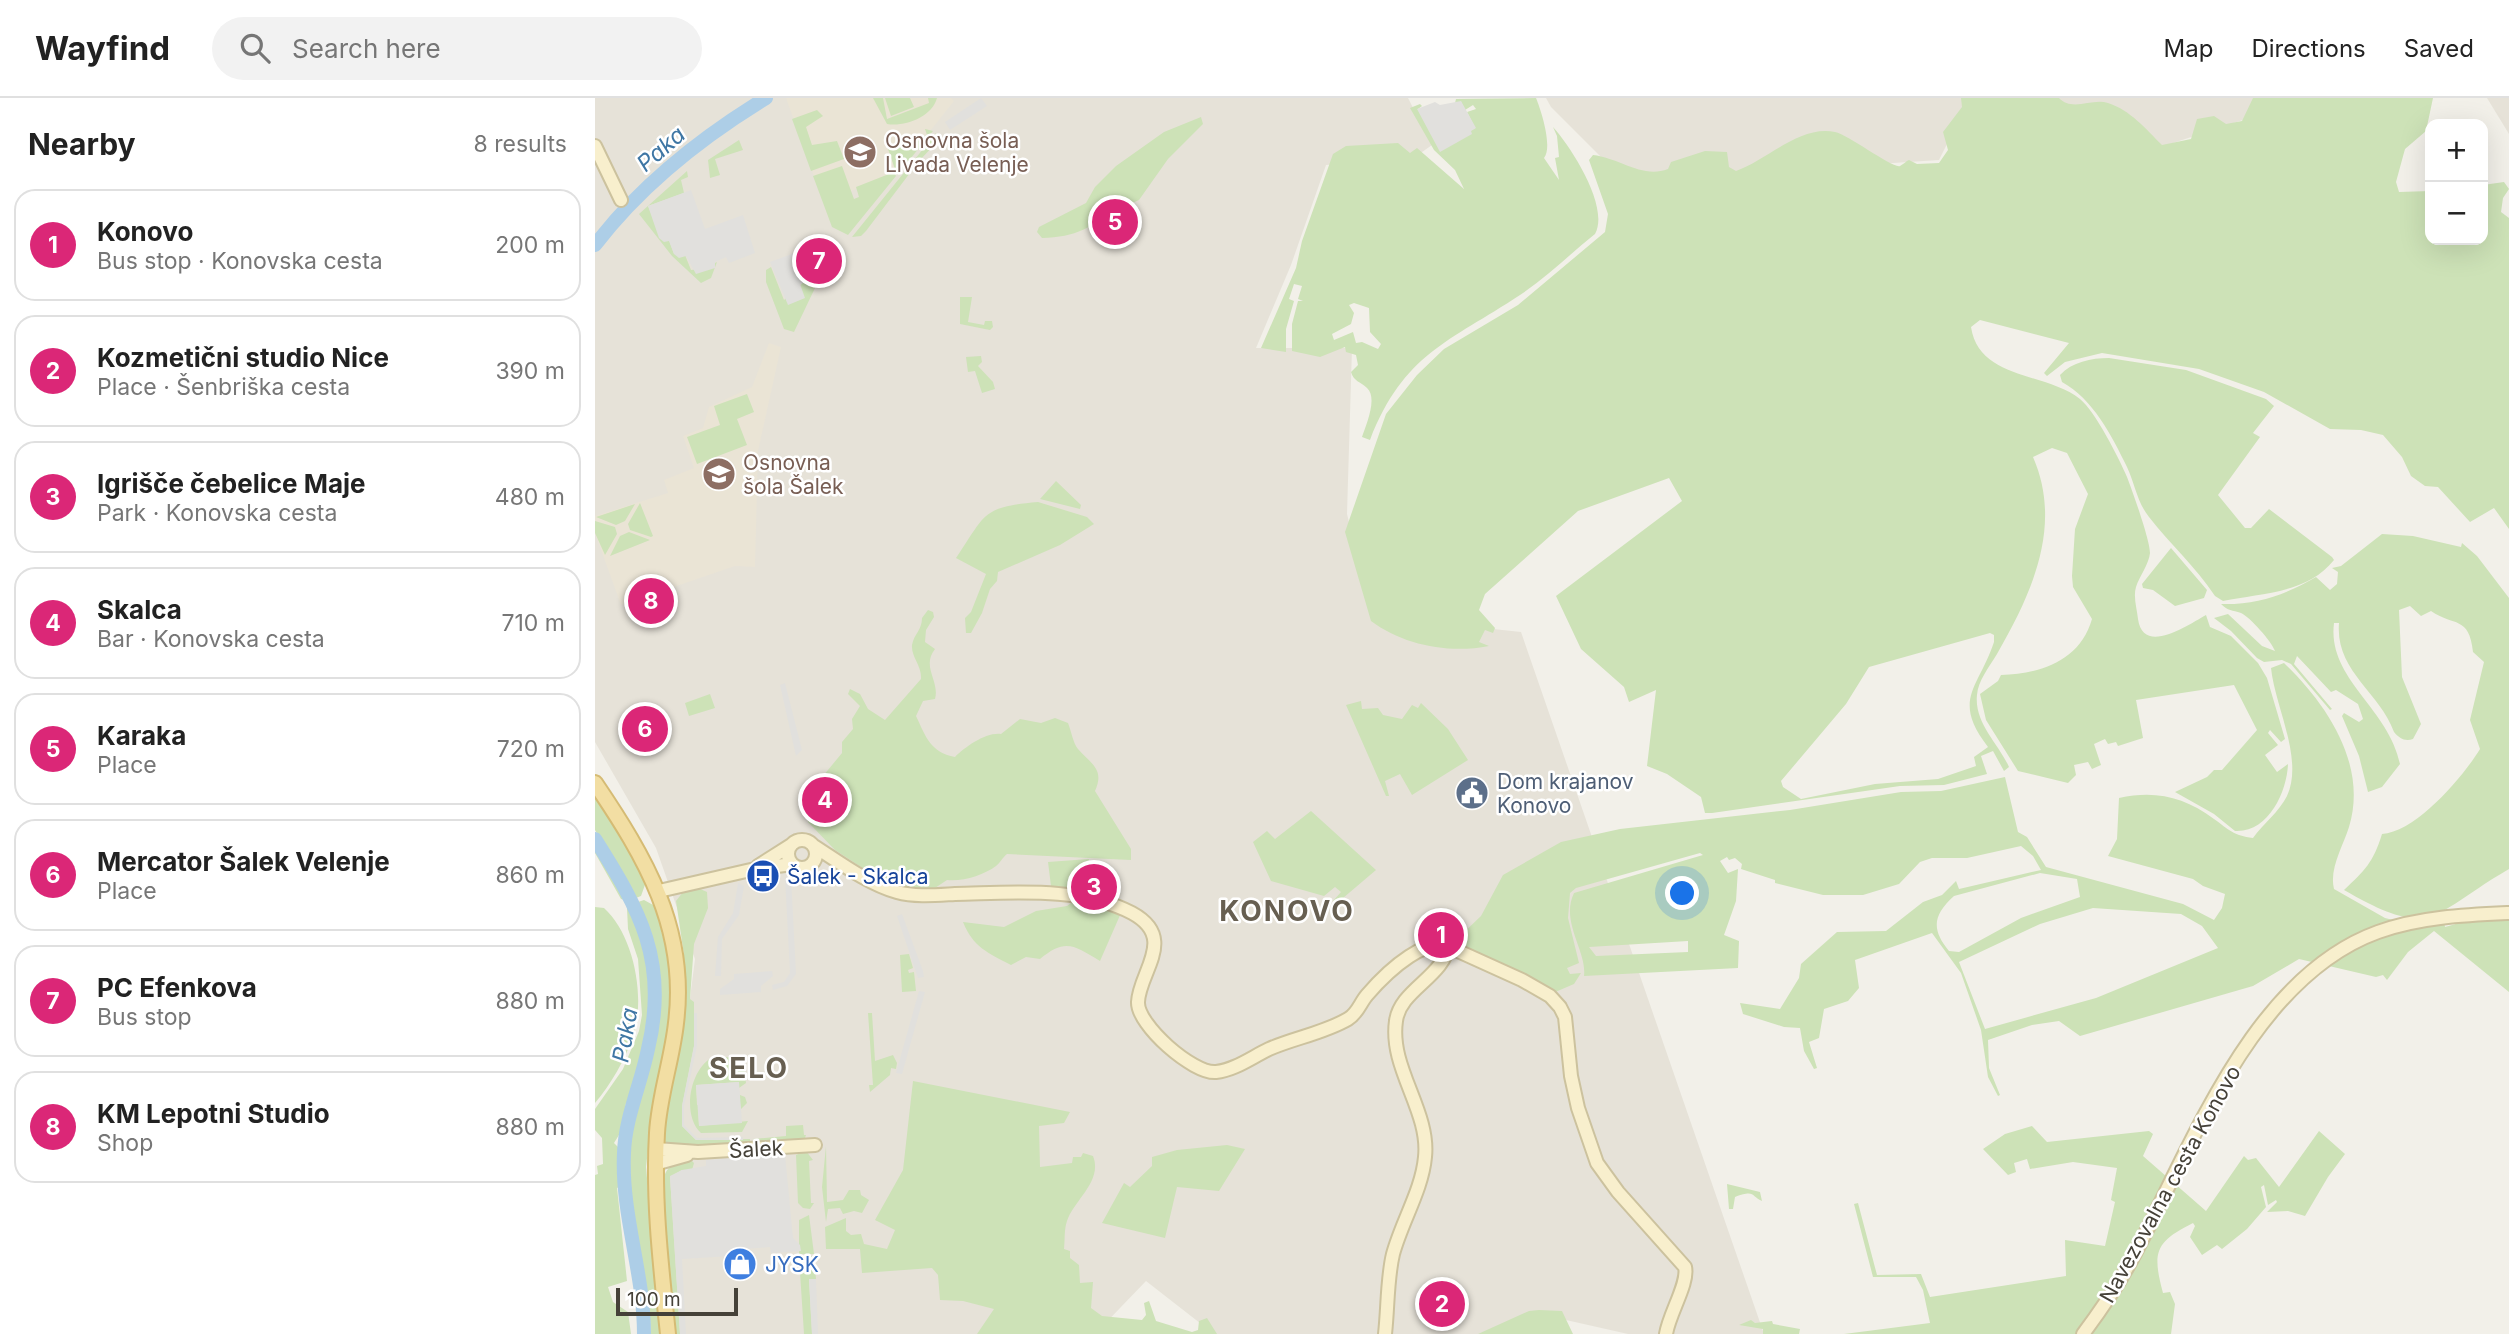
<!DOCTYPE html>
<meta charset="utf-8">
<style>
:root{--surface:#fff;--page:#f2f2f2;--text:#222;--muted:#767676;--line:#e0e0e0;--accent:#db2777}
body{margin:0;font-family:Inter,sans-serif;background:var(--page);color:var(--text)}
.controls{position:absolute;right:21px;top:21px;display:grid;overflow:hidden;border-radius:14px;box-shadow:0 7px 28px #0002}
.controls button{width:63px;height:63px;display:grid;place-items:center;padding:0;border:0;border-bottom:2px solid var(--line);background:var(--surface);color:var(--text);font:35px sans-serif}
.scale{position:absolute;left:21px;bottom:18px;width:122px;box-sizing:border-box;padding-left:7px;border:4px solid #454138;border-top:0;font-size:19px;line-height:24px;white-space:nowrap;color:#454138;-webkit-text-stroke:5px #fff;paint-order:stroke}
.you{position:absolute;left:1088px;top:796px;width:24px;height:24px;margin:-18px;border:5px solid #fff;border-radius:50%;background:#1a73e8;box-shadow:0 0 0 10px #1a73e833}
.badge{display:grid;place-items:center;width:46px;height:46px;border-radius:50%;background:var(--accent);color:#fff;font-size:23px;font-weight:700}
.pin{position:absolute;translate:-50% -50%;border:4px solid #fff;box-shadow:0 2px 7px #0006}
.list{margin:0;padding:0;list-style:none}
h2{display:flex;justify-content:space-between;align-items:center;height:91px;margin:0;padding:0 28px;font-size:30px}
h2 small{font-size:23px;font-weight:400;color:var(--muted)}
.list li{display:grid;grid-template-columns:46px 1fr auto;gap:21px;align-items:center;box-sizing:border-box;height:112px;margin:0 14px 14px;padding:0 14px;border:2px solid var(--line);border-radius:21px}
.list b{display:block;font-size:26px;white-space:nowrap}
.list p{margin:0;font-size:23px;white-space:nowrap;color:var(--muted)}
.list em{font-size:23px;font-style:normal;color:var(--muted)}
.icon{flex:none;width:38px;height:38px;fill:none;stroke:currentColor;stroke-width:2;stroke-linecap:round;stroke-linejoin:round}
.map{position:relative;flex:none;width:1914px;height:1236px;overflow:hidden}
header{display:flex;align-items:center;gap:42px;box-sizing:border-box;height:98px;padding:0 35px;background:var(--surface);border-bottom:2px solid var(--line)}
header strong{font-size:33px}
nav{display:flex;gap:38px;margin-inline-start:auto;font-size:24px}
.search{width:490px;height:63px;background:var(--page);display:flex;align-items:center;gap:18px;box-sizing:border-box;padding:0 24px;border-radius:38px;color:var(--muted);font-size:26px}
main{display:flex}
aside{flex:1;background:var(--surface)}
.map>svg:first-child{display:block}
</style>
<header>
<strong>Wayfind</strong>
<div class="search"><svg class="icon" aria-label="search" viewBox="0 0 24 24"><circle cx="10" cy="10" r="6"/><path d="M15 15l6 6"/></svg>Search here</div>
<nav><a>Map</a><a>Directions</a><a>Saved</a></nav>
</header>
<main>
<aside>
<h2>Nearby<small>8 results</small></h2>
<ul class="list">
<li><span class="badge">1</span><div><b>Konovo</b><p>Bus stop · Konovska cesta</p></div><em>200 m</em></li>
<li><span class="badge">2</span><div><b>Kozmetični studio Nice</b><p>Place · Šenbriška cesta</p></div><em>390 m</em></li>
<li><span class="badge">3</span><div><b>Igrišče čebelice Maje</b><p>Park · Konovska cesta</p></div><em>480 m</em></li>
<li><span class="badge">4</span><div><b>Skalca</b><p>Bar · Konovska cesta</p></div><em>710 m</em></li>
<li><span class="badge">5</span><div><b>Karaka</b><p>Place</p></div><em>720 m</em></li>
<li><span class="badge">6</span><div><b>Mercator Šalek Velenje</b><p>Place</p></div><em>860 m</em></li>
<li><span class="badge">7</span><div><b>PC Efenkova</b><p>Bus stop</p></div><em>880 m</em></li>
<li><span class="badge">8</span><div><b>KM Lepotni Studio</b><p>Shop</p></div><em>880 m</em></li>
</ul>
</aside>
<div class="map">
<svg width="1914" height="1236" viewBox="0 0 1914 1236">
<rect width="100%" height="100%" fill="#f2f0e9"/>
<!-- residential -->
<path fill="#e6e2d8" d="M0,0H813L837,47L820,59L731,67L696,167L661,250H757L752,416L777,518L926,534L1169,1236H1033L971,1222L947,1236H619L551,1183L500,1236H72L73,1074L100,861L61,750L0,644Z
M951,0H1375L1344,62L1050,81L1009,62L956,9Z
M1456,0H1714L1566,49Z
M1892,0H1914V36Z"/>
<!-- education -->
<path fill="#eae4d5" d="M191,0H356L359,3L300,77L228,103Z
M174,245L186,249L163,353L160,469L140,468L26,507L0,435V418L73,395L69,382L99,370L88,338L108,330L114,309L157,289Z"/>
<!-- green -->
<path fill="#cde2b7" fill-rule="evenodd" d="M278,0H288L292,21L334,5L333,0H342C337,19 310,29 292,26Z
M290,0H315L319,9L296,18Z
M941,0C946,12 958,49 949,60L964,82L960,60L964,59L962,38L958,29C976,49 1015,109 1000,136C975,156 952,179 925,197C854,244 809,255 775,342L767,339C771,327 783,300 772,290C765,283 759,284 756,274L763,267L761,257L751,254L750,249L725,259L697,253V226L703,203H708L703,201L707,188L699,186L694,201L699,203L691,231V254L666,250L701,170L707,143L738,56L751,48L803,45L815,55L822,50L869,91L860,72L839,52L815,10L825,6L827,8L823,11L875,33L880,30L872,14L881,11L878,7L870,12L866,4L860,5L861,1ZM759,205L774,210L775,234L786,246L783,251L767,244L761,245L758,234L739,242L737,236L756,226L759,215L754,207Z
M1366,0H1464C1477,14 1497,0 1513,5C1535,12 1551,31 1567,47L1596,41L1602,21L1619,18L1631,26L1647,23L1658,0H1838L1831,33L1810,51L1801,84L1804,94L1835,93V142H1888V87L1909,84L1914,91L1908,100L1906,114L1914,120V431L1899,410L1875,424L1843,389L1830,388L1816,378L1807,359L1788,337L1766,332L1735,331L1669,294L1604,271L1507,255L1470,264L1452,278L1449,275L1474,245L1385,222L1376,229C1384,282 1451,274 1485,301C1500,313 1524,360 1532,379C1537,392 1555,442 1555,455C1554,466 1544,479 1541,489C1538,499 1542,511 1543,521C1548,558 1593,527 1611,517L1615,529L1636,538L1663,565L1672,580L1690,641L1686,644L1675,632L1673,635L1683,647L1670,657L1682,674L1693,666C1692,694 1673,735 1640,733L1619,716L1580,694L1612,679L1619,672H1627L1662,632L1639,587L1541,602L1548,640L1523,648L1521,644L1513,646L1510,641L1499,646L1506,667L1497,671L1493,664L1479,667L1481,677L1473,685L1423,673L1391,622L1385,596L1403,583L1406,577C1445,576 1485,563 1497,521L1478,489L1477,478L1480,431L1493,396L1472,355L1457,350L1438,359C1468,428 1437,495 1402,556C1394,569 1383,583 1382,597C1379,625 1404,646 1414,669L1409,673L1398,653L1386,658L1392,676L1349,687L1305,688L1117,715H1110L1106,699L1072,676L1052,668L1061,592L1034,604L1029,589L986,551L961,498L1087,403L1074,380L983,413L890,496L884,512L900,530L898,535L890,532L884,544L894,548C854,556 808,547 776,523L750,434L791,316L822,277L849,251L923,207L1010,134L1013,116L994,62L998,57C1025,60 1047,81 1073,71L1076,64L1110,53L1132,54L1134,69L1141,73C1173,62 1204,27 1240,34C1254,37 1298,71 1305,68C1309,66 1311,63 1314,62L1322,66L1344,65L1353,52L1348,34L1367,9ZM1395,535L1399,537V544C1384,590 1356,601 1393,649L1379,659L1381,668L1343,681L1280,686L1206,701L1188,689L1186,683L1251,606L1274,569Z
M222,12L228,18L211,29L217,47L242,43L249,61L216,73L197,21Z
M606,19L608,26L573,61L544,102L526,110L521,107C498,130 481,139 447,140L442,134L444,129L491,105L500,89L521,68L569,34Z
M330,31L338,33L302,77L293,51L332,37Z
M341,35L344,42L324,63L271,133L266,138L257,139Z
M144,42L148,52L120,61L125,77L115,80L113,62Z
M247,68L259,101L264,99L261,89L299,74L301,78L253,137L237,129L218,78Z
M92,73L93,79L86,82L89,95L53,108L66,139L74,142L79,156L90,157L96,172L120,169L118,166L122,164L116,180L106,185L77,158L44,116Z
M217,158L230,169L199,234L189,231L171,184V172L176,169L189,202L222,172Z
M365,199H377L373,224L389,227L390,223H397L398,229L395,232L365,226Z
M386,258L387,264L383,268L398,284L400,291L387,295L380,273L373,274L371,259Z
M1514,260L1591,272L1671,301L1679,308L1658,335L1665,339L1623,397L1650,430H1656L1674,411L1737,459L1739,462C1712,496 1665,495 1628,503L1620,498C1601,469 1575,446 1554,419C1542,404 1540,386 1532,369C1517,338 1498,301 1467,284L1465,277C1477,264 1496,260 1514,260Z
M152,296L159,314L142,321L152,347L102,366L92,339L125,327L119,308Z
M461,383L486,407L485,411L445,401Z
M443,404L492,419L499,426L465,447L403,474L402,483L395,491L387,515L376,535H371L370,520L376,514L391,476L361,460C391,416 386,409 443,404Z
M45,405L58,438L56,439L35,432L33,426Z
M40,406L30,423L21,427L1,419Z
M0,423L20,429L22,436L10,457L0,435Z
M34,434L55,442L15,458L25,438Z
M1787,436L1818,438L1866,449L1867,445L1882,458L1914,500V771C1836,816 1839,844 1749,792C1770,772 1778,765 1787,736C1821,734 1868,679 1885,651L1875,622L1889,564L1878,554C1874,517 1859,529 1836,513L1826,518L1815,508L1804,512L1807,579L1826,626L1818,641C1810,644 1804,640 1799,634C1784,593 1740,573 1744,525H1739C1732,581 1793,609 1805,666L1787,689L1773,694L1764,658L1747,618L1749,615L1764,624L1768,621L1763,606L1741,592L1736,594L1702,558L1699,566L1737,611L1735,612L1696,566L1687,562L1669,564L1662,560L1636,533L1619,520L1633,516L1667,548L1680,553C1677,544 1655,519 1646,515C1637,512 1633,513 1626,506C1662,507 1690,497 1721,479L1735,492L1742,486L1743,474L1737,470L1746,468Z
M1576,450L1612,492L1609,500L1580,508L1558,492L1548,490L1547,486Z
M333,512L338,514L339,519L331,532L330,544L340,551C326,569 345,583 340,601L328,603L321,618C331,639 335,654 360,659C370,649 391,634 406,636L425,621L446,625L460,620L473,625C476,632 478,645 483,651C496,666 510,671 500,693L536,751V762L412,756C407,760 405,765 401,768C389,777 367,784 352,782L340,790H320L286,782L240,752L213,724L214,695L247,655V644L258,631L257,621L265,608L253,596L255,591L265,596L273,611L290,622L326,581C327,568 316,559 317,547C319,536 327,532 327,520Z
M1689,565C1732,606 1773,667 1754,729C1748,748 1734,771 1739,791L1790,820L1810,825L1848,818L1850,829L1914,811V894L1839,833L1813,854L1792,882L1788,877L1781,879L1704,861L1658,888L1485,938L1464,923L1437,927L1393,942L1394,970L1405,997L1403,998L1393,979L1386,932L1366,875L1337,835L1260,862L1264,890L1253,903L1229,911L1224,940L1214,944L1222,970L1219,971L1209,953L1205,930L1189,929L1148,916L1145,905L1185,911L1204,880L1206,866L1242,834L1291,833L1328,804L1347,797L1361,783L1364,791L1446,772L1438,758L1426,748L1372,760H1337L1325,764L1304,786L1268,797H1228L1180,785V782L1146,771L1147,766L1140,760L1134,762L1132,759L1125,763L1133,775L1143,771L1141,803L1129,837L1144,843L1143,870L989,878C992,853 965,824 979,795L1108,757L1105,755L981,790L975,795L973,820L984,865L972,870L975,876L986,875L979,886L958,895L862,846L864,839L886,818L908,777L966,744L1025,731L1195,712L1306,694L1346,693L1410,679L1423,734L1432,739L1451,769L1588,806L1619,822L1627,810L1630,796L1608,788L1598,781L1513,758L1522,741L1524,700C1561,692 1589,699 1619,721C1633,731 1639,738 1658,740C1668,726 1684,714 1692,698C1709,661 1680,609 1676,570ZM1445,775L1482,781L1485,799L1426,820L1364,854L1354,853C1336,831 1338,817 1359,798ZM1498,810L1586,816L1607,828L1623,850L1501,900L1390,931L1364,864L1445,826ZM1093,843V854L1001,858L994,849Z
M115,596L120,610L94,618L90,605Z
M766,603L767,611L783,610L788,617L807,621L817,607L823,610L826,605L853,631L873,662L817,697L805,676L790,683L794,698H791L751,607Z
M0,697L42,762L51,784L46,798L41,800L0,732Z
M716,713L781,772L741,806L738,803L746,794L740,789L729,798L676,783L658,744L672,733L680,741Z
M0,746L34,803L26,801L0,755Z
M494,761V793L457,796L453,764Z
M103,790L112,794L113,810L99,846L95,901L99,904V948L87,1008V1028L101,1042L155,1041V1044L91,1049L71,1046L68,1034L86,938L89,857L81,803L88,794Z
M49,802L60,808L76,870L77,917L56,1026L51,1069L66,1236H56C54,1176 30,1116 33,1056C35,1018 49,982 57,946C68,898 60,850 43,804Z
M479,803L526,815L505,863C479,847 470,840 445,861L431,859L416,867C393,855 378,849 368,824L409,829L441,813L472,808Z
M36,808C56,851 63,902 51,950H47L35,1002L31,1005L27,1032L19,1045L27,1053L28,1087L22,1090L32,1183L13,1189L18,1204L33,1214L36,1236H0V1077L3,1076L2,1068L8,1066L7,1040L0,1032V1011L28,971L44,933L47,917L43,861L33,831L32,810Z
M0,809L9,810C39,837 51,900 38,938C30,962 16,986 0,1005Z
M314,856L318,870L313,872L314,875L319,874L321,893L307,894L305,857Z
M273,915H277L280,963L298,957L302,965L301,971L296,970L295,977L275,994L274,987H278Z
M120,958L140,960L149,970L151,985L144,990V984L101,987L102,1007L145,1003V997L150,999L152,1005L146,1011L145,1005L103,1008L104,1028L153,1023L147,1034L106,1035C86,1017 95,968 120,958Z
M318,983L475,1014L469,1025L444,1028L445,1069L477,1065L478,1059H486L488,1055L498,1058C508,1083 479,1102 472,1123C469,1131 470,1143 469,1151L475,1153V1160L484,1167L485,1185L498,1184L496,1210L507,1218L547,1222L551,1217L549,1205L554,1203L561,1223L597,1234L603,1232L604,1223L612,1220L622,1236H382L399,1211L368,1203L345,1202L343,1177L337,1170L267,1175L265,1151H231L230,1129L251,1120V1133L256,1137L266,1136L269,1146L292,1151L300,1132L280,1122L308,1072Z
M208,1027L209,1037H211L209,1043L158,1045V1041L191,1038V1028Z
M1437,1028L1452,1044L1554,1033L1558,1036L1548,1058L1611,1113L1649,1058L1653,1062L1661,1060L1684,1089L1724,1033L1750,1056L1733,1079L1710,1118L1693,1113L1672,1114L1682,1104L1681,1102L1673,1107L1669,1087L1666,1089L1671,1109L1652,1131L1627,1151L1622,1147L1607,1157L1595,1139L1600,1128L1598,1125C1560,1144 1557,1154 1568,1195L1575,1194L1580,1206L1576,1236H1249L1335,1225L1328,1192L1321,1179H1278L1259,1106L1263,1105L1282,1177L1326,1176L1335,1199L1471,1178L1470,1142L1510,1148L1520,1104L1516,1102L1522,1070L1478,1064L1435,1071L1432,1061L1419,1065L1421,1074L1413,1077L1388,1051L1410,1036Z
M632,1047L650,1051L624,1093L582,1089L570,1140L507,1125L529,1085L535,1089L557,1068V1059L582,1052Z
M231,1048L232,1104L248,1102L254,1092H265L266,1097L274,1102L267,1115L259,1113L248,1116L245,1110L233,1111L231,1124L227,1089Z
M211,1053L218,1062L214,1063L216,1105H219L215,1111L208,1110L203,1105L201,1057Z
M95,1061L99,1065L97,1072H87L75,1079L85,1236H77L68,1085C70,1067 80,1065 95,1061Z
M1132,1086L1165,1094L1167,1103C1156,1099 1161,1091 1140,1099L1138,1111H1134Z
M214,1117L219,1156H204V1122Z
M219,1158L221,1181L214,1182L217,1236H209L204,1159Z
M944,1212L967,1213L978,1236H883L934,1213Z
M1156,1222L1160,1225L1177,1223L1178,1226L1205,1231L1204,1236H1168V1231L1144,1227Z"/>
<!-- parking -->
<path fill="#e1e0dd" d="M386,0L392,8L355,32L350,24Z
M866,3L881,30L876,33L877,36L845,54L822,11L840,4L845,7Z
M96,92L110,131L148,117L160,155L134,165L131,159L120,164V170L101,176L91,158L84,160L79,156L74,143L69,144L64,140L53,108Z
M213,150L222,173L217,175L218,181L205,186L210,200L193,207L175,164Z
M190,585L207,652L201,658L185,587Z
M190,779H196L201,876L192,888L178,892L177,887L189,884L195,875Z
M143,785L149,788L144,817L127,841L126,878H120L123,839L138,815Z
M307,816L328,873L329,879L323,880L302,818Z
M177,873L178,878L166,888V894L125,897V891L139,881V876Z
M324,893L330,894L307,976L301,975Z
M99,915H102V948L89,1008V1027L102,1040L148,1039V1042H101L87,1028V1008L99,948Z
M144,984L147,1025L104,1028L101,987Z
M190,1057L198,1140L205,1147L206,1153L176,1155L175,1149L137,1152V1158L87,1161L91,1236H85L75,1078L87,1072L111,1068V1062Z
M214,1181H221L223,1236H217Z"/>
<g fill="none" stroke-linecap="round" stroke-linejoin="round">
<!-- river -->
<path stroke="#adcee7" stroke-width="14" d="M0,147C46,87 107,39 171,0
M0,741C45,812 74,864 53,951C46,986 30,1020 29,1055C26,1116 49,1175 49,1236"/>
<defs>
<path id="secondary" d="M0,48L26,102
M193 756a14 14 0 1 1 28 0a14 14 0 1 1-28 0Z
M219,748C244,764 273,786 302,794C320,799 341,797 360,796C416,795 485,788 537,815C583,840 544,874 543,904C542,927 598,976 621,974C640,972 657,959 674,951C699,940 729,935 753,921C763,915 765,905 772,897C790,876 836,830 863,853L927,882L955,898L965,909L970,919L976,978L983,1010L1002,1065L1023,1094L1090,1169C1094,1185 1074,1216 1071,1236
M163,768L196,747
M64,793L160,771L197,766
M61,1051L103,1054L220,1047
M60,1066L92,1057
M790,1236C793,1210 792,1181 798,1156C807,1123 827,1092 830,1059C835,1013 794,970 801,923C805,891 850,879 854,845
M1488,1236C1506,1212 1523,1187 1537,1161C1596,1051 1656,880 1783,834C1824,819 1871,817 1914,815"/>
<path id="primary" d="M0,685C50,759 93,831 81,925C77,962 64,998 62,1035C58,1102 66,1169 73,1236"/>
</defs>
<!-- secondary casing -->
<use href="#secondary" stroke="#ccc29e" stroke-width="16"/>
<!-- primary casing -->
<use href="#primary" stroke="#d5bb74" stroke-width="18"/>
<!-- secondary -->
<use href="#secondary" stroke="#f8efcd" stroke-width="12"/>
<!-- primary -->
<use href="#primary" stroke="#f2dea3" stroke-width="14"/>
</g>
<!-- icons -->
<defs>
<symbol id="school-disc" viewBox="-11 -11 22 22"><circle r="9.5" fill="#8d6e63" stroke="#fff"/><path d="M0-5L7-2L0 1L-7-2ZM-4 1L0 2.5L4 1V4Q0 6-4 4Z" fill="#fff"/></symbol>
<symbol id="civic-disc" viewBox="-11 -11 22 22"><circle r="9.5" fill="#5c6f8a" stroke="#fff"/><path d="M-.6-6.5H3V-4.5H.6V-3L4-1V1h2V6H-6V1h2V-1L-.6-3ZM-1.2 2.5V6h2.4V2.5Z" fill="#fff"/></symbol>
<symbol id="bus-disc" viewBox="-11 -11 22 22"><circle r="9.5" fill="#1a4fb4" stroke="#fff"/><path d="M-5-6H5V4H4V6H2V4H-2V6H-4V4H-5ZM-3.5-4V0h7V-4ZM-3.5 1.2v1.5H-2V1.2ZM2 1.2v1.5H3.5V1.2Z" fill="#fff"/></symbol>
<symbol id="shop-disc" viewBox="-11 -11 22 22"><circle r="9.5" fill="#3f7fe0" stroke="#fff"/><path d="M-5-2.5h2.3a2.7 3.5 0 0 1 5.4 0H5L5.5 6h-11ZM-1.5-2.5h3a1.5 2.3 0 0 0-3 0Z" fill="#fff"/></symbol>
</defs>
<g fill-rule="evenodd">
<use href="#school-disc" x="246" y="35" width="38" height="38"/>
<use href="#school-disc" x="105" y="357" width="38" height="38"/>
<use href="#civic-disc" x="858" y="676" width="38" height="38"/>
<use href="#bus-disc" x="149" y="759" width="38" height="38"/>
<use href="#shop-disc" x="126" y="1147" width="38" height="38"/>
</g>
<g text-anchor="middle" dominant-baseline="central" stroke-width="5" stroke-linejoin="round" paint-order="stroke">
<!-- education labels -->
<g font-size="21" fill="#785e54" stroke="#fff" text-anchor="start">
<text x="290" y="42">Osnovna šola<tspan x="290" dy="24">Livada Velenje</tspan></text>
<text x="148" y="364">Osnovna<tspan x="148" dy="24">šola Šalek</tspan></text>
</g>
<!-- service labels -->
<g font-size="21" fill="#4e5e75" stroke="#fff" text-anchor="start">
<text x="902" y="683">Dom krajanov<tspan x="902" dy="24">Konovo</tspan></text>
</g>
<!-- transit labels -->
<g font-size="21" fill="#164399" stroke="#fff" text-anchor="start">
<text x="192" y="778">Šalek - Skalca</text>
</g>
<!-- street labels -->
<g font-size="21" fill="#454138" stroke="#fff">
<text transform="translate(161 1051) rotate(-3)">Šalek</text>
<text transform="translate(1575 1086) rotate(-61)">Navezovalna cesta Konovo</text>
</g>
<!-- shop labels -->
<g font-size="21" fill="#366cbe" stroke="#fff" text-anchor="start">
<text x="170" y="1166">JYSK</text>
</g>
<!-- water labels -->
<g font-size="23" font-style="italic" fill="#3e76a4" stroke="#fff">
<text transform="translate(66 51) rotate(-41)">Paka</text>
<text transform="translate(30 937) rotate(-80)">Paka</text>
</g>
<!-- district labels -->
<g font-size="28" font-weight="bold" letter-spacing="2" fill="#675f51" stroke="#fff">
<text x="692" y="813">KONOVO</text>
<text x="154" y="970">SELO</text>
</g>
</g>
</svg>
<div class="controls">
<button>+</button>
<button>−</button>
</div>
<div class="scale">100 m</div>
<div class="you"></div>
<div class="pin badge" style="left:846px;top:837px">1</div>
<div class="pin badge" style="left:847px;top:1206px">2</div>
<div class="pin badge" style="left:499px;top:789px">3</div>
<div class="pin badge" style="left:230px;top:702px">4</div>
<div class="pin badge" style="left:520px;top:124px">5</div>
<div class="pin badge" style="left:50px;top:631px">6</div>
<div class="pin badge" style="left:224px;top:163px">7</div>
<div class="pin badge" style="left:56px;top:503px">8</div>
</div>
</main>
